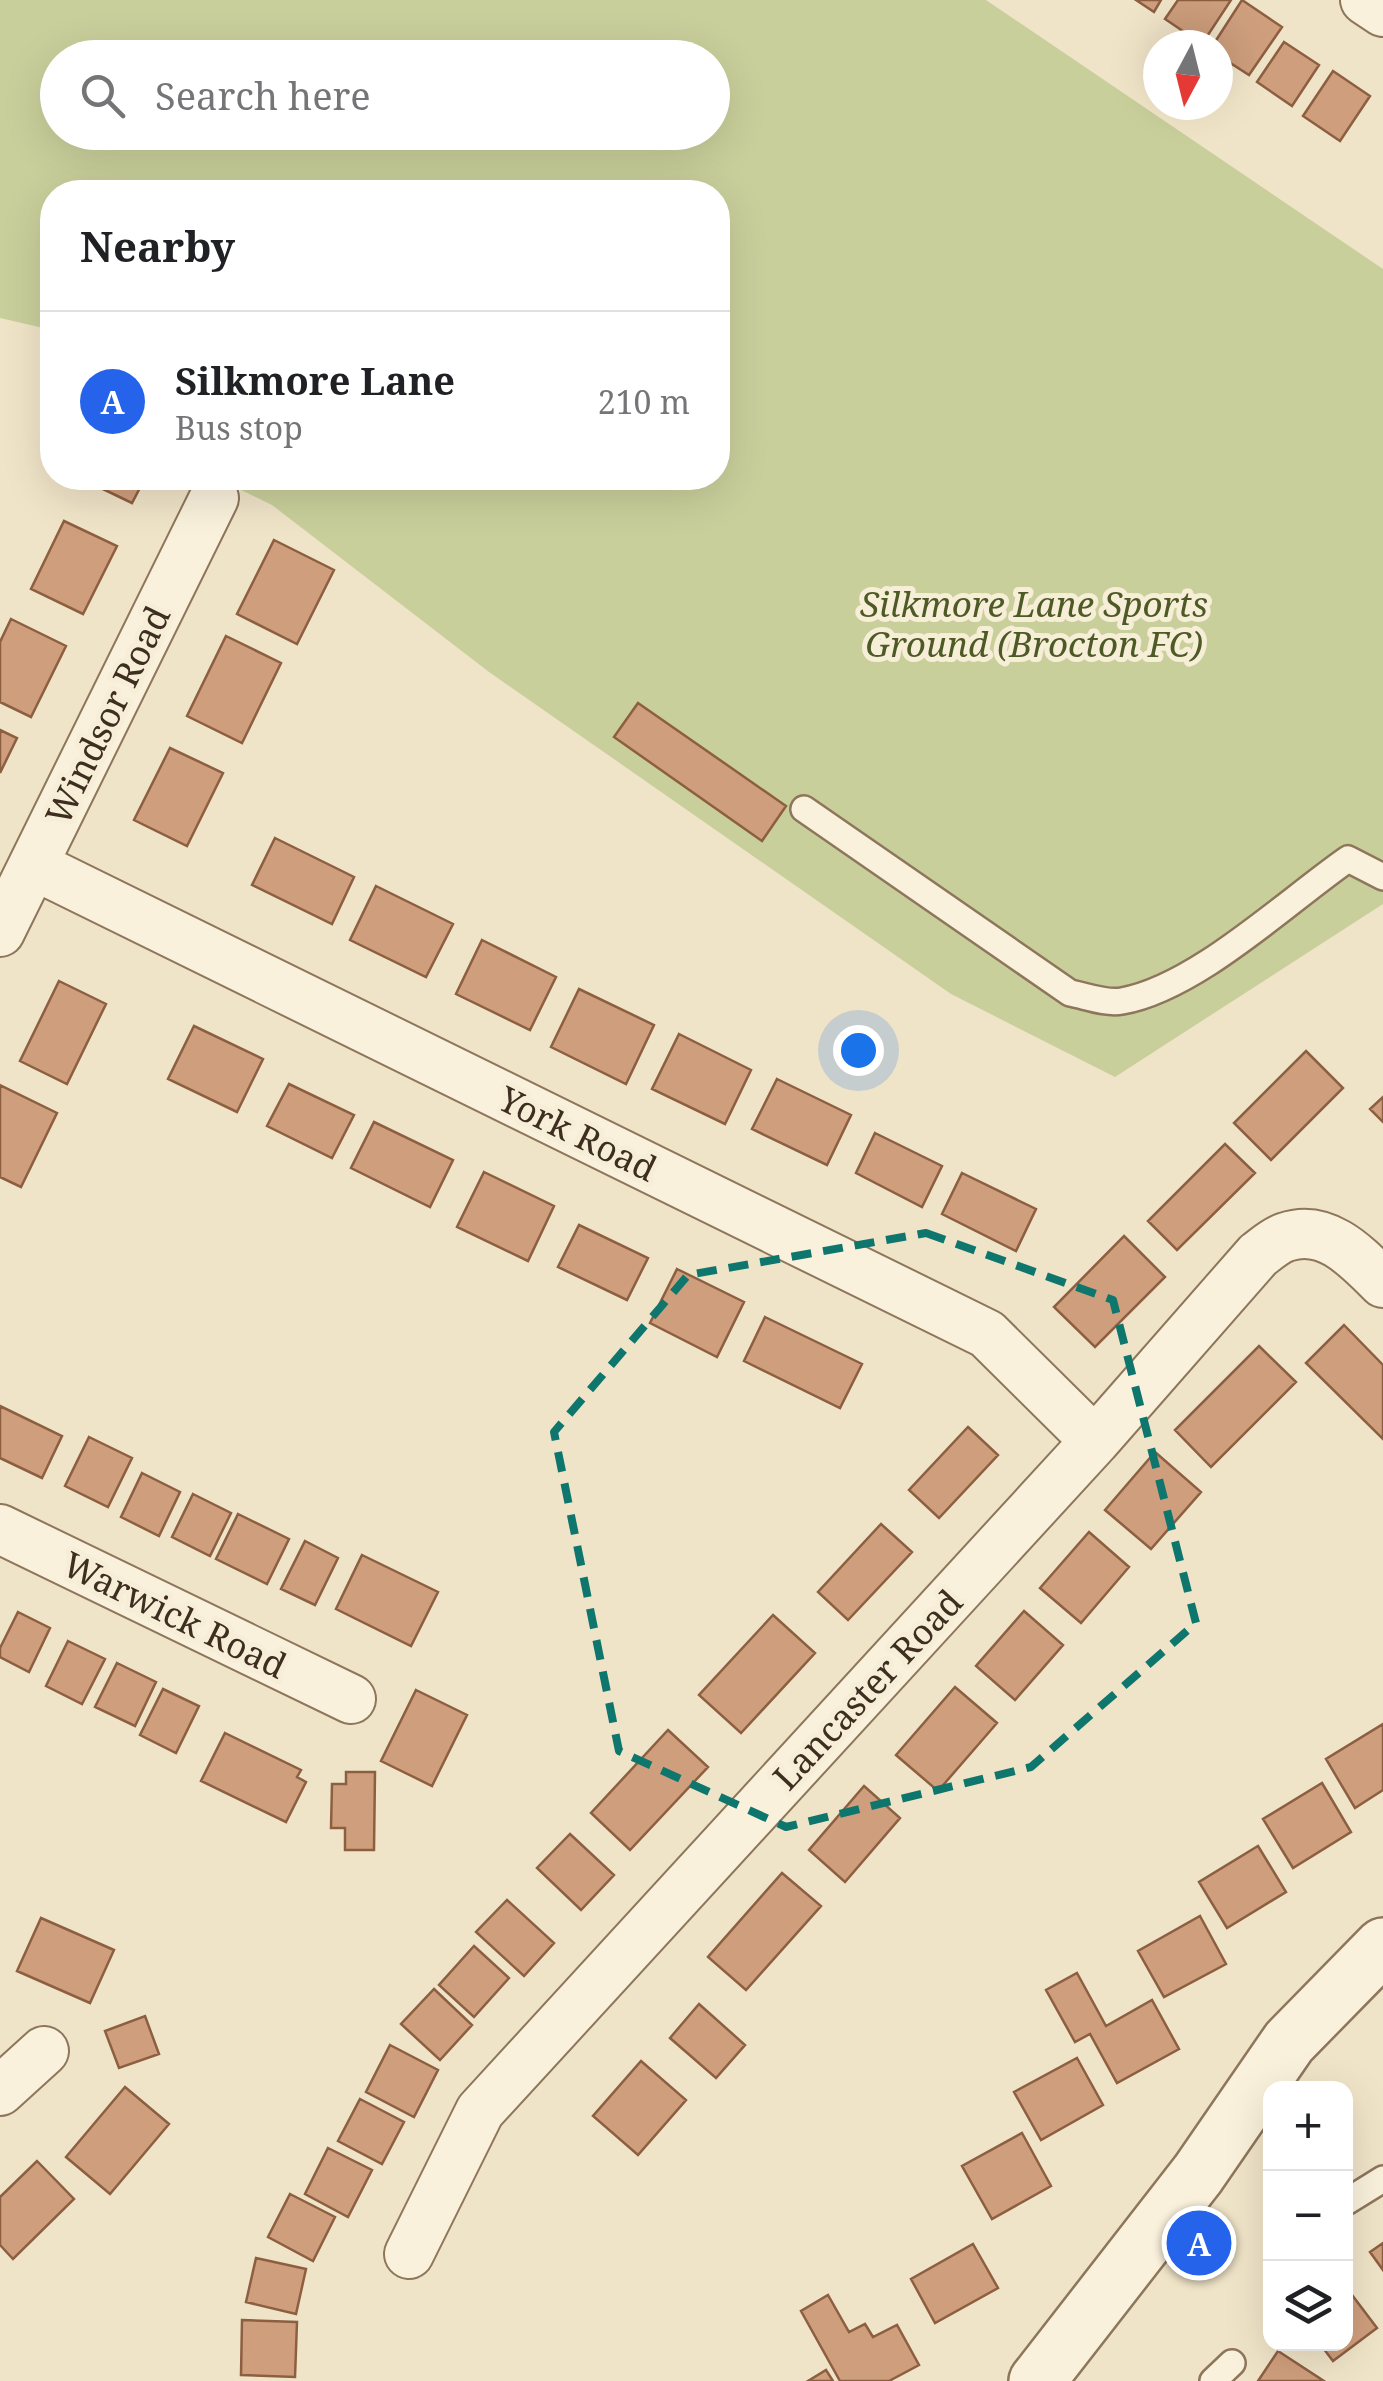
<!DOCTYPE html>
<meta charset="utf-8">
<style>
:root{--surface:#fff;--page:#f2f2f2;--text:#202124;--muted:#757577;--line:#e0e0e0;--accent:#2563eb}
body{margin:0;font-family:"Noto Serif",serif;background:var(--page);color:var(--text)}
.controls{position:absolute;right:30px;bottom:30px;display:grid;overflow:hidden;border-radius:20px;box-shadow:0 10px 40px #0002}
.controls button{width:90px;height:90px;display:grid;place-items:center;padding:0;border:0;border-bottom:2px solid var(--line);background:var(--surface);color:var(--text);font:50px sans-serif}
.compass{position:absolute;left:1143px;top:30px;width:90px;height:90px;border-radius:50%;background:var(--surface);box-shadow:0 10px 40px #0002;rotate:187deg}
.you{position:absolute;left:858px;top:1050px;width:35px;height:35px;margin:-25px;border:8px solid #fff;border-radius:50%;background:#1a73e8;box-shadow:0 0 0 15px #1a73e833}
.badge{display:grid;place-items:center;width:65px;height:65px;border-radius:50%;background:var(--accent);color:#fff;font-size:32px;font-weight:700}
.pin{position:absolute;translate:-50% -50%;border:5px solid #fff;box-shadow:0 2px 10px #0006}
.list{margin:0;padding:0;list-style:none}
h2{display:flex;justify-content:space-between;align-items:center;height:130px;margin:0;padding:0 40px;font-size:42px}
h2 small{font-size:32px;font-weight:400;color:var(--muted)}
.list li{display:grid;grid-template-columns:65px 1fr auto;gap:30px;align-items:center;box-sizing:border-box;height:180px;padding:0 40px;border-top:2px solid var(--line)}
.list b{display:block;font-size:38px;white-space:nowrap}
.list p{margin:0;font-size:32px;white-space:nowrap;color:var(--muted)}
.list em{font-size:32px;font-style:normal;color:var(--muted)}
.icon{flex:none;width:55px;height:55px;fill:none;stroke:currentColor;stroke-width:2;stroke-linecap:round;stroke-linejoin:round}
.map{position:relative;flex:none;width:1383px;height:2381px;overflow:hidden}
.search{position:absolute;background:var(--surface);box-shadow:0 10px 40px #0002;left:40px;top:40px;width:690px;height:110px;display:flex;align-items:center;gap:25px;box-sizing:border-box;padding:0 35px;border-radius:55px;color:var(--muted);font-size:38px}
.panel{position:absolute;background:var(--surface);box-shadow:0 10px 40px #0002;left:40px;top:180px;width:690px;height:310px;border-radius:40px}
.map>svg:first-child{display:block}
</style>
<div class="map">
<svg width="1383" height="2381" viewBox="0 0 1383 2381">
<rect width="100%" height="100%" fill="#f0e4c8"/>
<!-- green -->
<path fill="#c9cf9b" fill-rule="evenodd" d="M0,0H986L1383,269V904L1115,1077L951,994L489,672L272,505L216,478H718V192H52V330L0,318ZM58,58H712V132H58Z"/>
<!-- building -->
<path fill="#cf9f7d" stroke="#8d5f41" stroke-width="2.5" d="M1136,0H1161L1154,12Z
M1178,0H1231L1202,44L1165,19Z
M1242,0L1282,27L1249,75L1218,55V45H1213Z
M1284,42L1319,65L1292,106L1257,82Z
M1333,71L1370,96L1340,141L1303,116Z
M80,478H145L132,503Z
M64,521L117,546L83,614L31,589Z
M274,540L334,570L297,644L237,614Z
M11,619L66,646L31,717L0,702V642Z
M226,636L281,663L242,743L187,716Z
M638,703L786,806L762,841L614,737Z
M0,730L17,738L0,773Z
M170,748L223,773L187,846L134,820Z
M275,838L354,877L332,924L252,885Z
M376,886L453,924L426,977L350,940Z
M482,940L556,977L530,1030L456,994Z
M59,981L106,1004L67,1084L20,1061Z
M579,989L654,1025L626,1084L551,1047Z
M194,1026L263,1059L237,1112L168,1079Z
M679,1034L751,1070L725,1124L652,1089Z
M1306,1051L1343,1088L1271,1160L1234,1123Z
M777,1079L851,1115L827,1165L752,1129Z
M289,1084L354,1115L332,1158L267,1126Z
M0,1085L57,1113L21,1187L0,1177Z
M1383,1097V1122L1370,1109Z
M374,1122L453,1160L430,1207L351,1168Z
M875,1133L942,1166L922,1207L856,1173Z
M1225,1144L1255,1173L1177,1250L1148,1221Z
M484,1172L554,1206L528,1261L457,1227Z
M962,1173L1036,1209L1016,1251L942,1214Z
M579,1225L648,1258L627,1300L558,1267Z
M1124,1236L1165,1277L1095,1347L1054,1307Z
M677,1269L744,1302L717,1357L650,1323Z
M765,1317L862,1364L840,1408L744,1361Z
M1344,1325L1383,1365V1439L1306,1363Z
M1259,1346L1296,1382L1211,1467L1175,1430Z
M0,1406L62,1436L42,1478L0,1458Z
M968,1427L998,1455L939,1518L909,1490Z
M89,1437L132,1458L108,1507L65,1486Z
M1155,1452L1201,1492L1151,1549L1105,1510Z
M142,1473L180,1492L159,1536L121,1517Z
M193,1494L231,1513L210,1556L172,1537Z
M238,1514L289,1539L267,1584L216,1559Z
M881,1524L912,1552L848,1620L818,1592Z
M1089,1532L1129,1567L1081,1623L1040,1588Z
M305,1541L338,1558L315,1605L281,1589Z
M362,1555L438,1592L411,1646L336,1609Z
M1024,1611L1063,1645L1015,1700L976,1666Z
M18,1612L50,1628L29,1672L0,1657V1648Z
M773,1615L815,1653L741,1733L699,1695Z
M68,1641L105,1659L82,1704L46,1686Z
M117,1663L156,1682L135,1726L95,1707Z
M955,1687L997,1723L938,1791L896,1755Z
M163,1689L199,1706L176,1753L140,1735Z
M416,1690L467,1715L432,1786L381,1761Z
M1383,1724V1790L1355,1808L1326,1759Z
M668,1730L708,1767L630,1850L591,1813Z
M225,1733L301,1770L297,1777L306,1782L286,1822L201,1781Z
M346,1772H375L374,1850H345V1828H331L332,1784H346Z
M1322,1783L1351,1832L1293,1868L1263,1819Z
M864,1786L900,1818L845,1882L809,1850Z
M570,1834L614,1875L581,1910L537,1868Z
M1258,1846L1286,1892L1227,1928L1199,1882Z
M782,1873L821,1906L746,1990L708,1957Z
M507,1900L554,1943L524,1976L476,1932Z
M1200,1916L1226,1964L1164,1997L1138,1951Z
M41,1918L114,1950L90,2003L17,1971Z
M474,1946L509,1978L474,2017L439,1985Z
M1077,1973L1106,2026L1152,2000L1179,2049L1117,2083L1090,2034L1075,2042L1046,1990Z
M434,1989L472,2025L440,2060L401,2024Z
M699,2004L745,2045L716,2078L670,2038Z
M145,2016L159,2054L119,2068L105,2031Z
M390,2045L438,2070L414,2117L366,2092Z
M1077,2058L1103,2105L1041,2140L1014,2092Z
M641,2061L686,2100L638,2155L593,2116Z
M125,2087L169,2124L110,2194L66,2157Z
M360,2099L404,2122L382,2164L338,2141Z
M1022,2133L1051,2186L992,2219L962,2166Z
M328,2148L372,2170L348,2217L305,2194Z
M37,2161L74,2199L13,2259L0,2245V2197Z
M290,2194L335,2217L313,2261L268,2237Z
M1383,2243V2270L1370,2252Z
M973,2244L998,2288L935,2323L911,2279Z
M256,2258L306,2269L296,2314L246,2302Z
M1346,2287L1377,2328L1333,2361L1320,2344H1346Z
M828,2295L849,2332L865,2324L873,2337L897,2325L919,2365L889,2381H840L801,2311Z
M242,2320L297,2322L295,2377L241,2375Z
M1278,2351L1324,2381H1258Z
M826,2370L833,2381H808Z"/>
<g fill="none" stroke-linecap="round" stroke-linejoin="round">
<defs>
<path id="service" d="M804,809L1070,993C1086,996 1106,1004 1122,1001C1196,988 1286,902 1348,859L1383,877
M1346,2202L1383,2179
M1213,2381L1232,2363"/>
<path id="minor" d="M1365,0L1383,12
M33,865L987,1334L1095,1441
M0,932L214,498
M0,1529L351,1699
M0,2091L44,2051
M409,2254L480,2111L1095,1441L1258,1255C1266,1249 1276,1240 1286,1237C1326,1223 1357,1257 1383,1283"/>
<path id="tertiary" d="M1037,2381L1198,2174L1289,2042L1383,1946"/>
</defs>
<!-- service casing -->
<use href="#service" stroke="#8d765c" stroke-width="30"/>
<!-- minor casing -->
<use href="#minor" stroke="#8d765c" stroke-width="52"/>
<!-- tertiary casing -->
<use href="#tertiary" stroke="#8d765c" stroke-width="60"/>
<!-- service -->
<use href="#service" stroke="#faf1dc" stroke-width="25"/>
<!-- minor -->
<use href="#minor" stroke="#faf1dc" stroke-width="48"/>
<!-- tertiary -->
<use href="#tertiary" stroke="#faf1dc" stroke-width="55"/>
</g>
<!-- marked area -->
<path fill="none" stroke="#0f766e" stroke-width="8" stroke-dasharray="20 12" stroke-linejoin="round" d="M926,1233L1113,1300L1196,1623L1031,1767L786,1827L619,1751L554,1432L688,1275Z"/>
<g text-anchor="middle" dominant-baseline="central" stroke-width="10" stroke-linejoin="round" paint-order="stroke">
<!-- park labels -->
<g font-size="35" font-style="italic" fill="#4d5a26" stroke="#f7eed8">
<text x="1034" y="603">Silkmore Lane Sports<tspan x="1034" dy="40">Ground (Brocton FC)</tspan></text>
</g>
<!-- street labels -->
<g font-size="35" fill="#3d2e20" stroke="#f7eed8">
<text transform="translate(107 715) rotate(-64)">Windsor Road</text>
<text transform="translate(578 1133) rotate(26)">York Road</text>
<text transform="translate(175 1614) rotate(26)">Warwick Road</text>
<text transform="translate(867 1689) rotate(-47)">Lancaster Road</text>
</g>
</g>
</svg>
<div class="controls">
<button>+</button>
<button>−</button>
<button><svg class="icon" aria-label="layers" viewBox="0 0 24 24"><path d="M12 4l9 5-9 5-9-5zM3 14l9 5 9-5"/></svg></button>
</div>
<svg class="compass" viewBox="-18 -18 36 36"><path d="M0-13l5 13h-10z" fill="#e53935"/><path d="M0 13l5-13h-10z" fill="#757577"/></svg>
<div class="you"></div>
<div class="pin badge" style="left:1199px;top:2243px">A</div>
<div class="search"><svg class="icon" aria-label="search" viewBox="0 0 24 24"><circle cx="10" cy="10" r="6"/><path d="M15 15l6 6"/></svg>Search here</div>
<section class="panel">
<h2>Nearby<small></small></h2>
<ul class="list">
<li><span class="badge">A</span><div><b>Silkmore Lane</b><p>Bus stop</p></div><em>210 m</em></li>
</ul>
</section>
</div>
